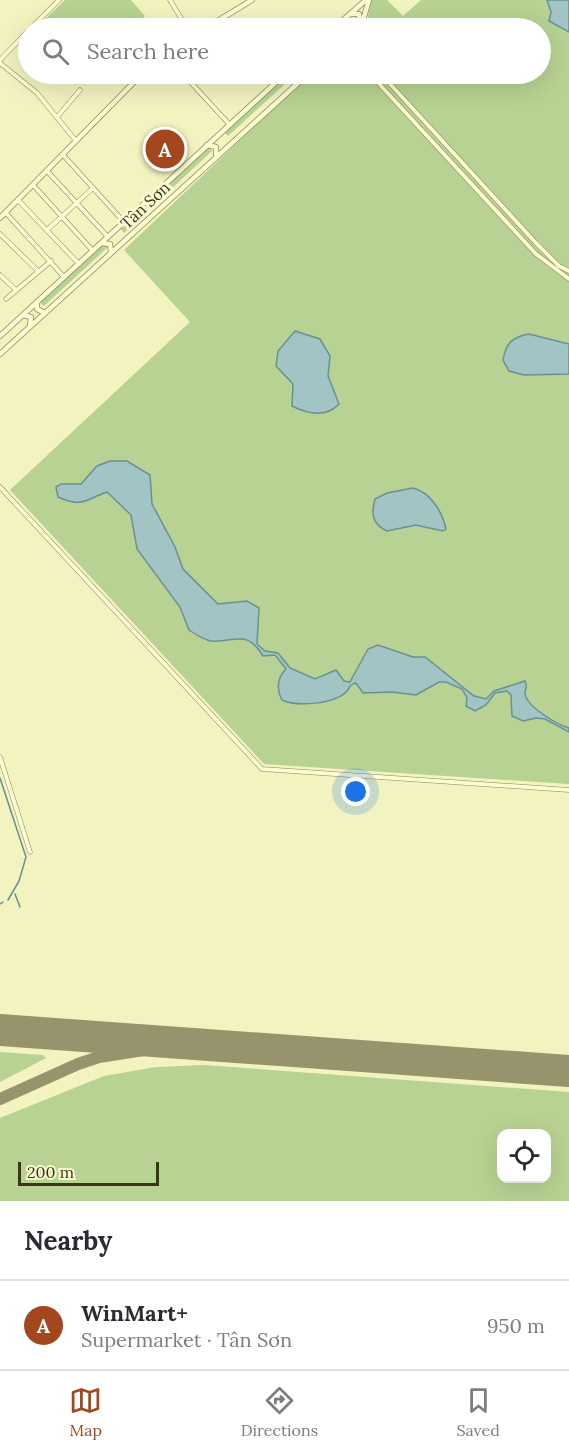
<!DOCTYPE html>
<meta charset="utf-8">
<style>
:root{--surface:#fff;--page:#f2f2f3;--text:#2b2b33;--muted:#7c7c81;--line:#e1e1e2;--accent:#a4461e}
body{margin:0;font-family:Lora,serif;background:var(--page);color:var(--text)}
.controls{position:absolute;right:18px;bottom:18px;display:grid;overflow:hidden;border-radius:12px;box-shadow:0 6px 24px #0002}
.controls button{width:54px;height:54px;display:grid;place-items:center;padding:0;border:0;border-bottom:2px solid var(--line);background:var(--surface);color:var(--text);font:30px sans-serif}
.scale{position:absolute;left:18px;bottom:15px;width:141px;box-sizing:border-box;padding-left:6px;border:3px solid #3c351b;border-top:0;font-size:16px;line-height:21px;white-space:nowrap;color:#3c351b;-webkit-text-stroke:4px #f8f9d0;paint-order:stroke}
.you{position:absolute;left:356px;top:792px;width:21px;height:21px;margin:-15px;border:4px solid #fff;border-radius:50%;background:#1a73e8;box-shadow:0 0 0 9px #1a73e833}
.badge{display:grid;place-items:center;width:39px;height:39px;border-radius:50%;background:var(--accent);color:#fff;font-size:20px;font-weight:700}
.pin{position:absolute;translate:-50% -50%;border:3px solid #fff;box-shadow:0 2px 6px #0006}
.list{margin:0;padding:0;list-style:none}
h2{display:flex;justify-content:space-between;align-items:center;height:78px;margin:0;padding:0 24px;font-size:26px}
h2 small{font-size:20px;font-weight:400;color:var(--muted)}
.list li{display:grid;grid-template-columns:39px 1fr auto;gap:18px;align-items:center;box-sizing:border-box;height:90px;padding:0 24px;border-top:2px solid var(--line)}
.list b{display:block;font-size:22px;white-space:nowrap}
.list p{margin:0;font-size:20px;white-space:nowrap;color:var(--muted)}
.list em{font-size:20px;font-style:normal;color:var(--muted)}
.icon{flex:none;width:33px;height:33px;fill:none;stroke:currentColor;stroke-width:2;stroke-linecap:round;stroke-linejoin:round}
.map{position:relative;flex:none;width:569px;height:1201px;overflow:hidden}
.search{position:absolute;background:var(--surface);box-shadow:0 6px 24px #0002;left:18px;right:18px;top:18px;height:66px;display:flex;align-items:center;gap:15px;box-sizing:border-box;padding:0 21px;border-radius:33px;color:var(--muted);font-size:22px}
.sheet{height:168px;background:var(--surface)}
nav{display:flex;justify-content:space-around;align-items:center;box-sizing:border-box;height:84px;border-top:2px solid var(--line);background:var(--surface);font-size:16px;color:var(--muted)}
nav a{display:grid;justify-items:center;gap:3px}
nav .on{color:var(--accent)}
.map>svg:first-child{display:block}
</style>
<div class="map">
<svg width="569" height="1201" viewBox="0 0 569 1201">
<rect width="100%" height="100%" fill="#f2f3bf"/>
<!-- green -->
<path fill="#b7d292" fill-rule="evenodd" d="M65,0H131L145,16L132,28H40L38,26Z
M370,0H387L403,16L421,0H569V784L264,764L10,490L190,322L124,250L310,74H540V28H357L368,18Z
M284,74H296L228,136L222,130Z
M206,145L212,151L124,233L119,227Z
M103,242L108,247L44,306L39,301Z
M0,1052L43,1055L46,1058L0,1082Z
M204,1065L569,1092V1201H0V1118L104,1076L156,1067ZM502,1134H546V1178H502Z"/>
<!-- water -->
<path fill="#a3c4c4" stroke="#699193" stroke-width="1.5" d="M547,0H569V32L549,21L551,12Z
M295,331L320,339L330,356L328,376L339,404C326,418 308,414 292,406L293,384L276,366L278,351Z
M529,334L569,344V374L524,375L509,371L503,360C506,342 513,337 529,334Z
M110,461H127L150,475L152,504L175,547L183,569L218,604L247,601L259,608L257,644L265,651L278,653L290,668L315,679L336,670L344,681L350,682L368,649L378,645L413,657H425L474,696L486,699L494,691L525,681C528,687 525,688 525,694C527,707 558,725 569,728V732L545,719L536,718L523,721L512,716L511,695L507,691L495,693L486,705L475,711L466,706L467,698L462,689L446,682H439L416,695L392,692L363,693L356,683C348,685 351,687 346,692C334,704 297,707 282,700C276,688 277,678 286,669L275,655L263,656C246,628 235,643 211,641C204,640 195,634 189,630L180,607L137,549L131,515L107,492C84,500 83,508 58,497L56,487L61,484H81L97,466Z
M413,488C430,492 442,511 446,529L443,531L416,525L387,531C372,524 371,514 375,499L387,493Z"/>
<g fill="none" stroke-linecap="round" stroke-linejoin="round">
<!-- stream -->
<path stroke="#699193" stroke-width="1.5" d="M0,778L26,857L19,881L8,900
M15,894L20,907
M0,904L3,902"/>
<!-- taxiway -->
<path stroke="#97946d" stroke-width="12" d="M0,1099L78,1064L99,1057L188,1043"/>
<!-- runway -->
<path stroke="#97946d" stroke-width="32" d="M0,1030L569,1071"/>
<defs>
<path id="minor" d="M170,0L187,28
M31,28L59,0
M0,60L28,31
M0,63L37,93L76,141
M183,74L230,125
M370,74L536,254L569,279
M381,74L536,243L559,266L569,271
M58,116L80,90
M64,156L124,222
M47,171L108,237
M34,186L93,251
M18,200L79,264
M6,213L64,277
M47,230L93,188
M0,234L38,271
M0,275L16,290
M6,299L51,261
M0,487L262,769L569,790
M0,757L30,852"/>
<path id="tertiary" d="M350,14H359L360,22
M206,28L252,0
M334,28L366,0
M356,28L363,20L369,0
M207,145L216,147V155
M0,218L142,74
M102,243L110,244L111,252
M37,302V309L45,313
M23,315L31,317L30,325
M0,336L285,74
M0,354L308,74"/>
</defs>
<!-- minor casing -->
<use href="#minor" stroke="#8e8555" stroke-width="5"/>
<!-- tertiary casing -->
<use href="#tertiary" stroke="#8e8555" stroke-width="6"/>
<!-- minor -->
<use href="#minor" stroke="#fcfcd4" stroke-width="4"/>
<!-- tertiary -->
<use href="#tertiary" stroke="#fcfcd4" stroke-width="4.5"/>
</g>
<g text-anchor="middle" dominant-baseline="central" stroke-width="6" stroke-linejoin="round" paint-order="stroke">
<!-- street labels -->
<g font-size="16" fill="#3c351b" stroke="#f8f9d0">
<text transform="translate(145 205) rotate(-43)">Tân Sơn</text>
</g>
</g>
</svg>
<div class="controls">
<button><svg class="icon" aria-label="locate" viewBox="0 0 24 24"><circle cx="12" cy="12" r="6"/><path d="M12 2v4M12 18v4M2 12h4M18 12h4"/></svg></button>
</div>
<div class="scale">200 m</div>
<div class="you"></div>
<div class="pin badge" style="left:165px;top:149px">A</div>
<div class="search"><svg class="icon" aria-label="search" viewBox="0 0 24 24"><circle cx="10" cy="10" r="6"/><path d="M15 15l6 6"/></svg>Search here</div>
</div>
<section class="sheet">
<h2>Nearby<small></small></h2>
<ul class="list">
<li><span class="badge">A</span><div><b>WinMart+</b><p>Supermarket · Tân Sơn</p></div><em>950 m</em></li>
</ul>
</section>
<nav>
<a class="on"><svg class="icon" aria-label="map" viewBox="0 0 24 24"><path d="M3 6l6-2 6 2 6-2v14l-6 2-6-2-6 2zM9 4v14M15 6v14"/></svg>Map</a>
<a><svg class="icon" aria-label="directions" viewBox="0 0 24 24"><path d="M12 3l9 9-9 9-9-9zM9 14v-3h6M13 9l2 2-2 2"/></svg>Directions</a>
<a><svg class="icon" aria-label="saved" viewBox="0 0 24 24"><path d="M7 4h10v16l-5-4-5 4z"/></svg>Saved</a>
</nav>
